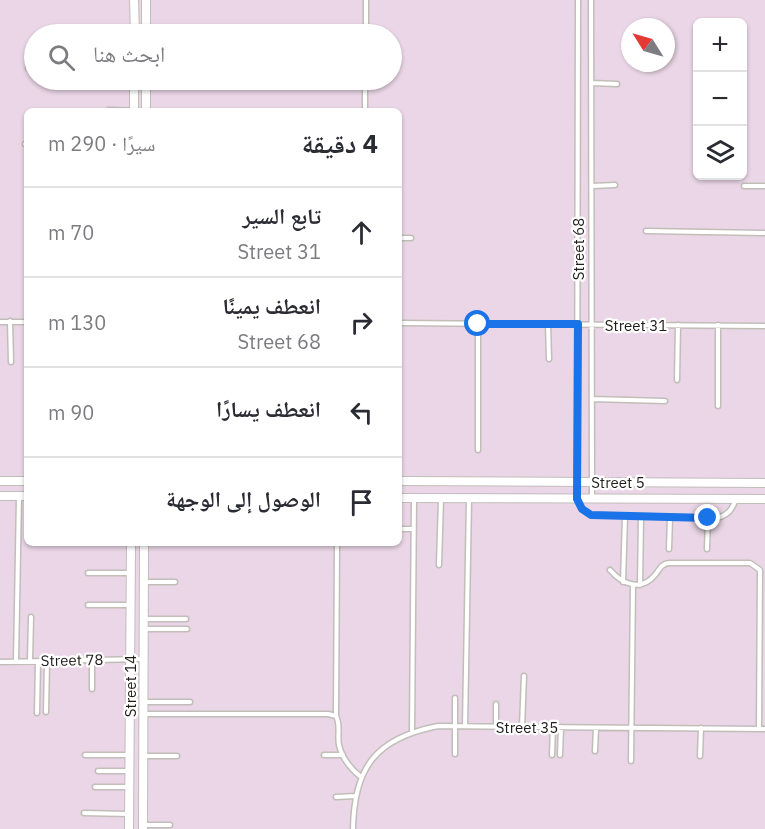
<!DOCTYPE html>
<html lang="ar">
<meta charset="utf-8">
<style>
:root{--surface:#fff;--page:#f7f7f7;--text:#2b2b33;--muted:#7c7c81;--line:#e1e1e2}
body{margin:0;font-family:"IBM Plex Sans","Noto Naskh Arabic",sans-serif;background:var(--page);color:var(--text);direction:rtl}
.controls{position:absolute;right:18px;top:18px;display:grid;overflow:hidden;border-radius:9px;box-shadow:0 2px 4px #0004}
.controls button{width:54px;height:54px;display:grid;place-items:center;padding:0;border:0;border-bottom:2px solid var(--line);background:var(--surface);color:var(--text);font:30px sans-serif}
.compass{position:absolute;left:621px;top:18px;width:54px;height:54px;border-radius:50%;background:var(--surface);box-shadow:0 2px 4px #0004;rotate:307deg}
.stop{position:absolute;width:18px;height:18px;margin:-14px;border:4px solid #1a73e8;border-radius:50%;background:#fff}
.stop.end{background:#1a73e8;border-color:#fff;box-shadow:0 2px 6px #0008}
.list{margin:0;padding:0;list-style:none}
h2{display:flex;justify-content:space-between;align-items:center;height:78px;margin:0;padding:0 24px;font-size:26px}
h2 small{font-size:20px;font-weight:400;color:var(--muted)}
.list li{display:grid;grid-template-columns:39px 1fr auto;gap:18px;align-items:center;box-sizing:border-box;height:90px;padding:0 24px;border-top:2px solid var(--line)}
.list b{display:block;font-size:22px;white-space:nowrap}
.list p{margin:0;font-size:20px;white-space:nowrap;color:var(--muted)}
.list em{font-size:20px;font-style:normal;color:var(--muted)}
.icon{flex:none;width:33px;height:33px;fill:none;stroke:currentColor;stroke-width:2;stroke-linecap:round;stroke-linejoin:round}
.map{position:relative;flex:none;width:765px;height:829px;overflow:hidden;direction:ltr}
.search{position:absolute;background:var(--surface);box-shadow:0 2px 4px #0004;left:24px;top:24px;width:378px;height:66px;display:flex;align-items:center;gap:15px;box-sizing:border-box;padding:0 21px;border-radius:33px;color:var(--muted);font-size:22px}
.panel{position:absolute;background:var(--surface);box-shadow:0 2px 4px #0004;left:24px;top:108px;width:378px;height:438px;border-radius:9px;direction:rtl}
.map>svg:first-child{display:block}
</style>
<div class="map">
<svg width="765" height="829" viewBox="0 0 765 829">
<rect width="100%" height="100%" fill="#e9e6e1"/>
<!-- industrial -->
<path fill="#ead6e6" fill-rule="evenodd" d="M0,0H765V829H0ZM698,22H742V176H698ZM630,27H666V63H630ZM34,34H392V80H34ZM27,111H399V543H27Z"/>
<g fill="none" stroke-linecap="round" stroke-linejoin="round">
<defs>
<path id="lane" d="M578,0L577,499L582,509L591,515L717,518C728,515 732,510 736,499
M591,0L592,498
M366,34V0
M28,68H34
M592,83L617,84
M109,110L134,111
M365,111V80
M25,144H27
M592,186L615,185
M744,186H765
M646,231L765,233
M399,238H411
M10,321L11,362
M0,322H27
M399,323L765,326
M478,324V450
M548,324L549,359
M718,325V406
M677,380L678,325
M592,399L665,401
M399,529H413
M669,549L670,517
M707,549L708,518
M439,565L441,499
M610,570C622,584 641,592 655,575C660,569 661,564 669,563H750L760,570L759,729
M88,573H130
M145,582H175
M623,582L625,516
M640,585L641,517
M88,605H129
M144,619H186
M144,629H187
M16,661L19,497
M30,661L31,617
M0,662L143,659
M92,689V660
M144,702H190
M46,712L47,661
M37,713L38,661
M144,714H328L336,716C341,726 337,734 339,745C342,758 351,769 361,777
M336,716L337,543
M465,726L469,499
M496,727V704
M522,727L524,676
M412,731L414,498
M595,751L596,728
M455,754V698
M85,755H129
M324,755H343
M552,755L553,727
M560,755L561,727
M144,756H177
M700,756L701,728
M631,761L633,585
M98,771H130
M95,787H129
M336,797L355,796
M84,813L129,814
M143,825H170
M353,829C354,767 376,738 438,726L765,729"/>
<path id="street" d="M134,0L135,34
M146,0V34
M134,111V80
M146,111V80
M0,481H27
M399,481L765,483
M0,496H27
M399,498L765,499
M129,829L131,543
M143,829L144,543"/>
</defs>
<!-- lane casing -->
<use href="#lane" stroke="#c1beb9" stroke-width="7"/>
<!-- street casing -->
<use href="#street" stroke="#c1beb9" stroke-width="10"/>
<!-- lane -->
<use href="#lane" stroke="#fff" stroke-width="4"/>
<!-- street -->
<use href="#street" stroke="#fff" stroke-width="8"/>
</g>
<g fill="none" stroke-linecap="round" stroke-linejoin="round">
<!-- route -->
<path stroke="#1a73e8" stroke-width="8" d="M478,324H578L577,499L582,509L591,515L708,518"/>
</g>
<g text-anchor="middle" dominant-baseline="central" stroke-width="4.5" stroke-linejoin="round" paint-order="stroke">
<!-- street labels -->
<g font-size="15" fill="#1f1d1b" stroke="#fff">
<text transform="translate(578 249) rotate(-90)">Street 68</text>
<text x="636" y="325">Street 31</text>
<text x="618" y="482">Street 5</text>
<text transform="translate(72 660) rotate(-1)">Street 78</text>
<text transform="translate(130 686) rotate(-90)">Street 14</text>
<text x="527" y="727">Street 35</text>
</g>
</g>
</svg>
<div class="controls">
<button>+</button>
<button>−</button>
<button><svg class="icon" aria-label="layers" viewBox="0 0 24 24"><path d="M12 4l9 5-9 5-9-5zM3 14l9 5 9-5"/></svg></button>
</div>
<svg class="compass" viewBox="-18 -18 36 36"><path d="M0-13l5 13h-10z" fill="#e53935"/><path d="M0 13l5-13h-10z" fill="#7c7c81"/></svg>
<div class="stop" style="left:478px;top:324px"></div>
<div class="stop end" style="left:708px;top:518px"></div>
<div class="search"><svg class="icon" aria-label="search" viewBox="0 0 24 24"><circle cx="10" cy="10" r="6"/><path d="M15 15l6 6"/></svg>ابحث هنا</div>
<section class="panel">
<h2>4 دقيقة<small>سيرًا · 290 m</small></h2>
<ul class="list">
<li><svg class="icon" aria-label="ahead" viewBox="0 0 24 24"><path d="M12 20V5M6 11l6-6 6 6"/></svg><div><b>تابع السير</b><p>Street 31</p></div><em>70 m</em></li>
<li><svg class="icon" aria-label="right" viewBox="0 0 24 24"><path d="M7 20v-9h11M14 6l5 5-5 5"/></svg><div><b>انعطف يمينًا</b><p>Street 68</p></div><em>130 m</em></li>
<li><svg class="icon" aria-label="left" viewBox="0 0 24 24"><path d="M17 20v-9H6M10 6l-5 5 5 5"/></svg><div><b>انعطف يسارًا</b></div><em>90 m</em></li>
<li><svg class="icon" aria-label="arrive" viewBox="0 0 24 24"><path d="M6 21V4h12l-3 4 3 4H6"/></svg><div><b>الوصول إلى الوجهة</b></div></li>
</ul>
</section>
</div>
